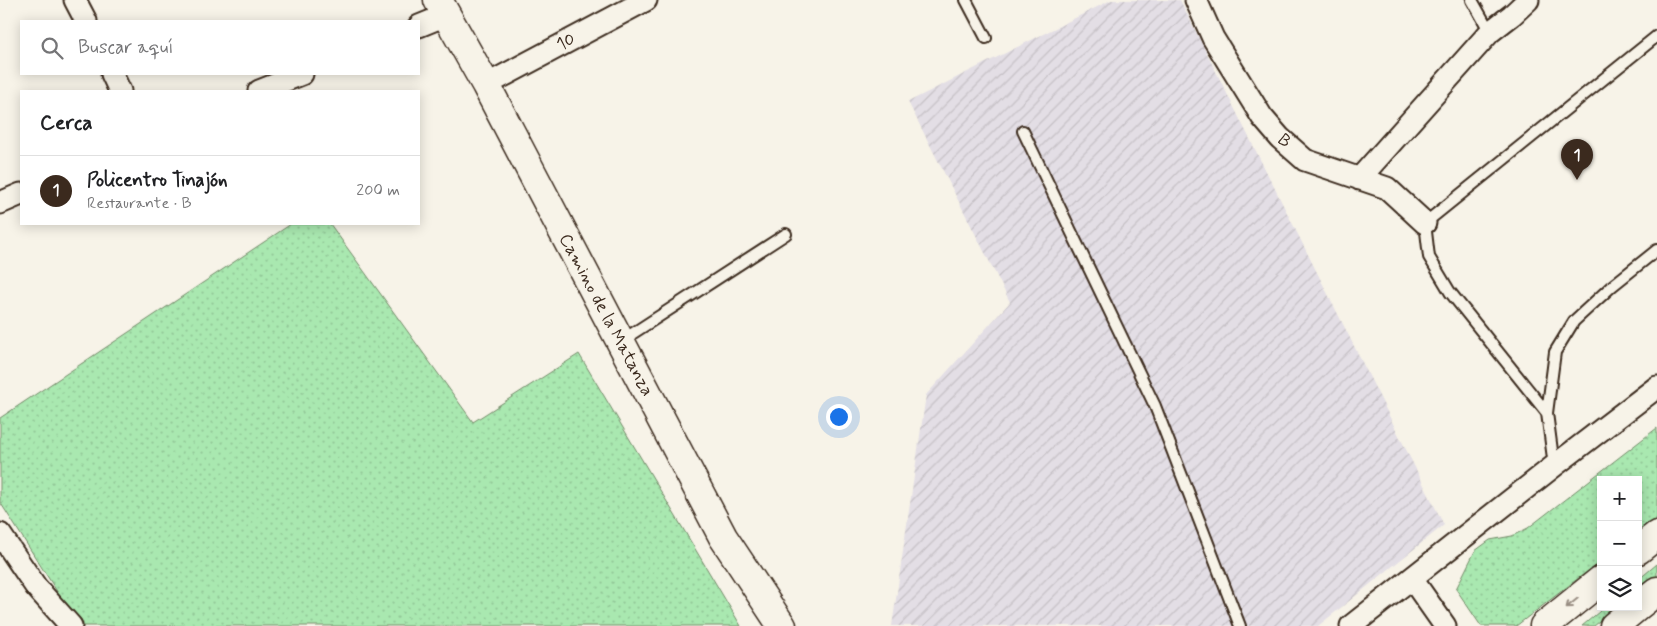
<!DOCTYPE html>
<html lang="es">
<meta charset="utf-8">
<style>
:root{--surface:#fff;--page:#f6f6f6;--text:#202124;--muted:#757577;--line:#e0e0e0;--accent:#3b2a1e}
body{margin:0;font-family:Mynerve,sans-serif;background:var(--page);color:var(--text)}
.controls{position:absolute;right:15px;bottom:15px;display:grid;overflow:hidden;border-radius:0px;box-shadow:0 2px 12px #0003}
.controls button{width:45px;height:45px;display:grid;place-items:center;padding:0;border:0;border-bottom:1px solid var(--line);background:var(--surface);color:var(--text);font:25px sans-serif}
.you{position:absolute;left:838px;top:416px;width:18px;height:18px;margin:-12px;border:4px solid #fff;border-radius:50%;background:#1a73e8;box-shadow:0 0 0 8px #1a73e833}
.badge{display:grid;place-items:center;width:32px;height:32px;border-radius:50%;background:var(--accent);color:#fff;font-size:16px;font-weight:700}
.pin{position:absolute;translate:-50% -41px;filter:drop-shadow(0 1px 2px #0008)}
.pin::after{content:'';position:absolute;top:26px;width:18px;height:15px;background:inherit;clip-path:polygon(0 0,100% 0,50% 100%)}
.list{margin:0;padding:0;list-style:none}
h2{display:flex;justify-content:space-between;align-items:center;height:65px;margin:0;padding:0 20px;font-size:21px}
h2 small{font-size:16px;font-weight:400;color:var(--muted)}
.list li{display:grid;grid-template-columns:32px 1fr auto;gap:15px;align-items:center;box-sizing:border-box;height:70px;padding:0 20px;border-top:1px solid var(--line)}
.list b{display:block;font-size:19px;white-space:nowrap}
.list p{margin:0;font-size:16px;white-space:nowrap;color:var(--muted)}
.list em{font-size:16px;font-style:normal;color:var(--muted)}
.icon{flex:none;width:28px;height:28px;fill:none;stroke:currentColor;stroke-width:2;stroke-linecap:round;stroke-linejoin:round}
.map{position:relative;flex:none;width:1657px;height:626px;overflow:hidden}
.search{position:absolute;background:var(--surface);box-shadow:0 2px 12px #0003;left:20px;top:20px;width:400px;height:55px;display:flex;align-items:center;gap:12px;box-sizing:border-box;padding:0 18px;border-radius:0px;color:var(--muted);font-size:19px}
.panel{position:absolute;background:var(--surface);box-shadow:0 2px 12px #0003;left:20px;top:90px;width:400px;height:135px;border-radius:0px}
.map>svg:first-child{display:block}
</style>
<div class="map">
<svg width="1657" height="626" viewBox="0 0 1657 626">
<defs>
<pattern id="industrial-furrows" width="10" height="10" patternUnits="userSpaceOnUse" patternTransform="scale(1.25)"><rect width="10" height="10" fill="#e3dee5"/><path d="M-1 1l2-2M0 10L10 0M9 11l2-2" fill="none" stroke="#c4bfc4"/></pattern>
<pattern id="grass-dots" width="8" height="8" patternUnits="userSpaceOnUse" patternTransform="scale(1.25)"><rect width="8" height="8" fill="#a9e8b0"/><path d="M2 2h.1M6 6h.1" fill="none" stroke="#92c797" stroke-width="1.8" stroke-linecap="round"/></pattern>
</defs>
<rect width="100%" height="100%" fill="#f7f3e8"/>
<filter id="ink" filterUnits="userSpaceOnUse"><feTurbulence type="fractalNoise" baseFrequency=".02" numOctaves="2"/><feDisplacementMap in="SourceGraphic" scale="10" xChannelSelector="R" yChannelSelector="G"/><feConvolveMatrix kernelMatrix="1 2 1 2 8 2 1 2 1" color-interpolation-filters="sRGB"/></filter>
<g filter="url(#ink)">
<!-- industrial -->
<path fill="url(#industrial-furrows)" d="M1111,0H1180L1444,525L1318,626H892L926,395L1010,302L908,102Z"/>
<!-- grass -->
<path fill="url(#grass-dots)" stroke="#728967" d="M291,224H330L473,422L579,354L741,626H79L0,502V418Z
M1657,428V518L1638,532V480H1601V561L1516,626H1481L1456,589L1475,551L1490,540L1512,536L1528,528Z
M1657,564V576L1638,591V580Z
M1605,607H1618L1594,626H1582Z"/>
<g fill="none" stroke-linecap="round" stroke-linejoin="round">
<defs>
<path id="service" d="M966,0L986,38
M1472,0L1490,32
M1023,131L1155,406L1240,626
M621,341L786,234
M1547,413L1450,292L1429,257L1425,223L1657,36
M1554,466L1547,413L1555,352L1574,321L1612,286L1657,250"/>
<path id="minor" d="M75,0L86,21
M1196,0L1213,38L1262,117L1280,138L1305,160L1387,188L1425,223
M419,26L446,15
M112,74L120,91
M486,85L646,0
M259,91L302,74
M1359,179L1490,32L1512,15L1528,0
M0,203L21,194
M0,534L36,587L71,626
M1412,579L1445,626
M1351,626L1554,466L1657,387"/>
<path id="secondary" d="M438,0L486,85L723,537L782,626"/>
<path id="trunk" d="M1638,550L1657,535
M1638,606L1657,591
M1544,626L1601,580
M1614,626L1637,607"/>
</defs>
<!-- service casing -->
<use href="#service" stroke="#3b2a1e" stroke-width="14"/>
<!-- minor casing -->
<use href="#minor" stroke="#3b2a1e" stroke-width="25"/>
<!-- secondary casing -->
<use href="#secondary" stroke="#3b2a1e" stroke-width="31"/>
<!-- trunk casing -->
<use href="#trunk" stroke="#3b2a1e" stroke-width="31"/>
<!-- service -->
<use href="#service" stroke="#f7f3e8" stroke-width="10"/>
<!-- minor -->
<use href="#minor" stroke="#f7f3e8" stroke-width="21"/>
<!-- secondary -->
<use href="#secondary" stroke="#f7f3e8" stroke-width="28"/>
<!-- trunk -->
<use href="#trunk" stroke="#f7f3e8" stroke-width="28"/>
</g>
<!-- one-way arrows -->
<defs><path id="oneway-shaft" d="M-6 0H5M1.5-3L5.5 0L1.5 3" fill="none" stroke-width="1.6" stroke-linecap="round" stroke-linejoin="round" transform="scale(1.25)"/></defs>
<use stroke="#998e83" href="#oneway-shaft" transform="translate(1572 603) rotate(141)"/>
</g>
<g text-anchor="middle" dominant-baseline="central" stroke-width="4" stroke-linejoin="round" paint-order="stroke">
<!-- street labels -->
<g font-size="18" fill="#3b2a1e" stroke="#f7f3e8">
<text transform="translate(566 42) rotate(-28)">10</text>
<text transform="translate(1284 141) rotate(44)">B</text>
<text transform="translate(606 315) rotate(62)">Camino de la Matanza</text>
</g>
</g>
</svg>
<div class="controls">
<button>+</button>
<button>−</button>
<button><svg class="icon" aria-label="layers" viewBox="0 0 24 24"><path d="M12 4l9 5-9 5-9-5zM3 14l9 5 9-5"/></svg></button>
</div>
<div class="you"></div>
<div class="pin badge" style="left:1577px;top:180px">1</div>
<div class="search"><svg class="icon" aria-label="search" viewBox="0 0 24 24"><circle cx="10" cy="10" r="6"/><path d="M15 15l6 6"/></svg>Buscar aquí</div>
<section class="panel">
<h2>Cerca<small></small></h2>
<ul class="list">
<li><span class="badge">1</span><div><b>Policentro Tinajón</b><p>Restaurante · B</p></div><em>200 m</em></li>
</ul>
</section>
</div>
